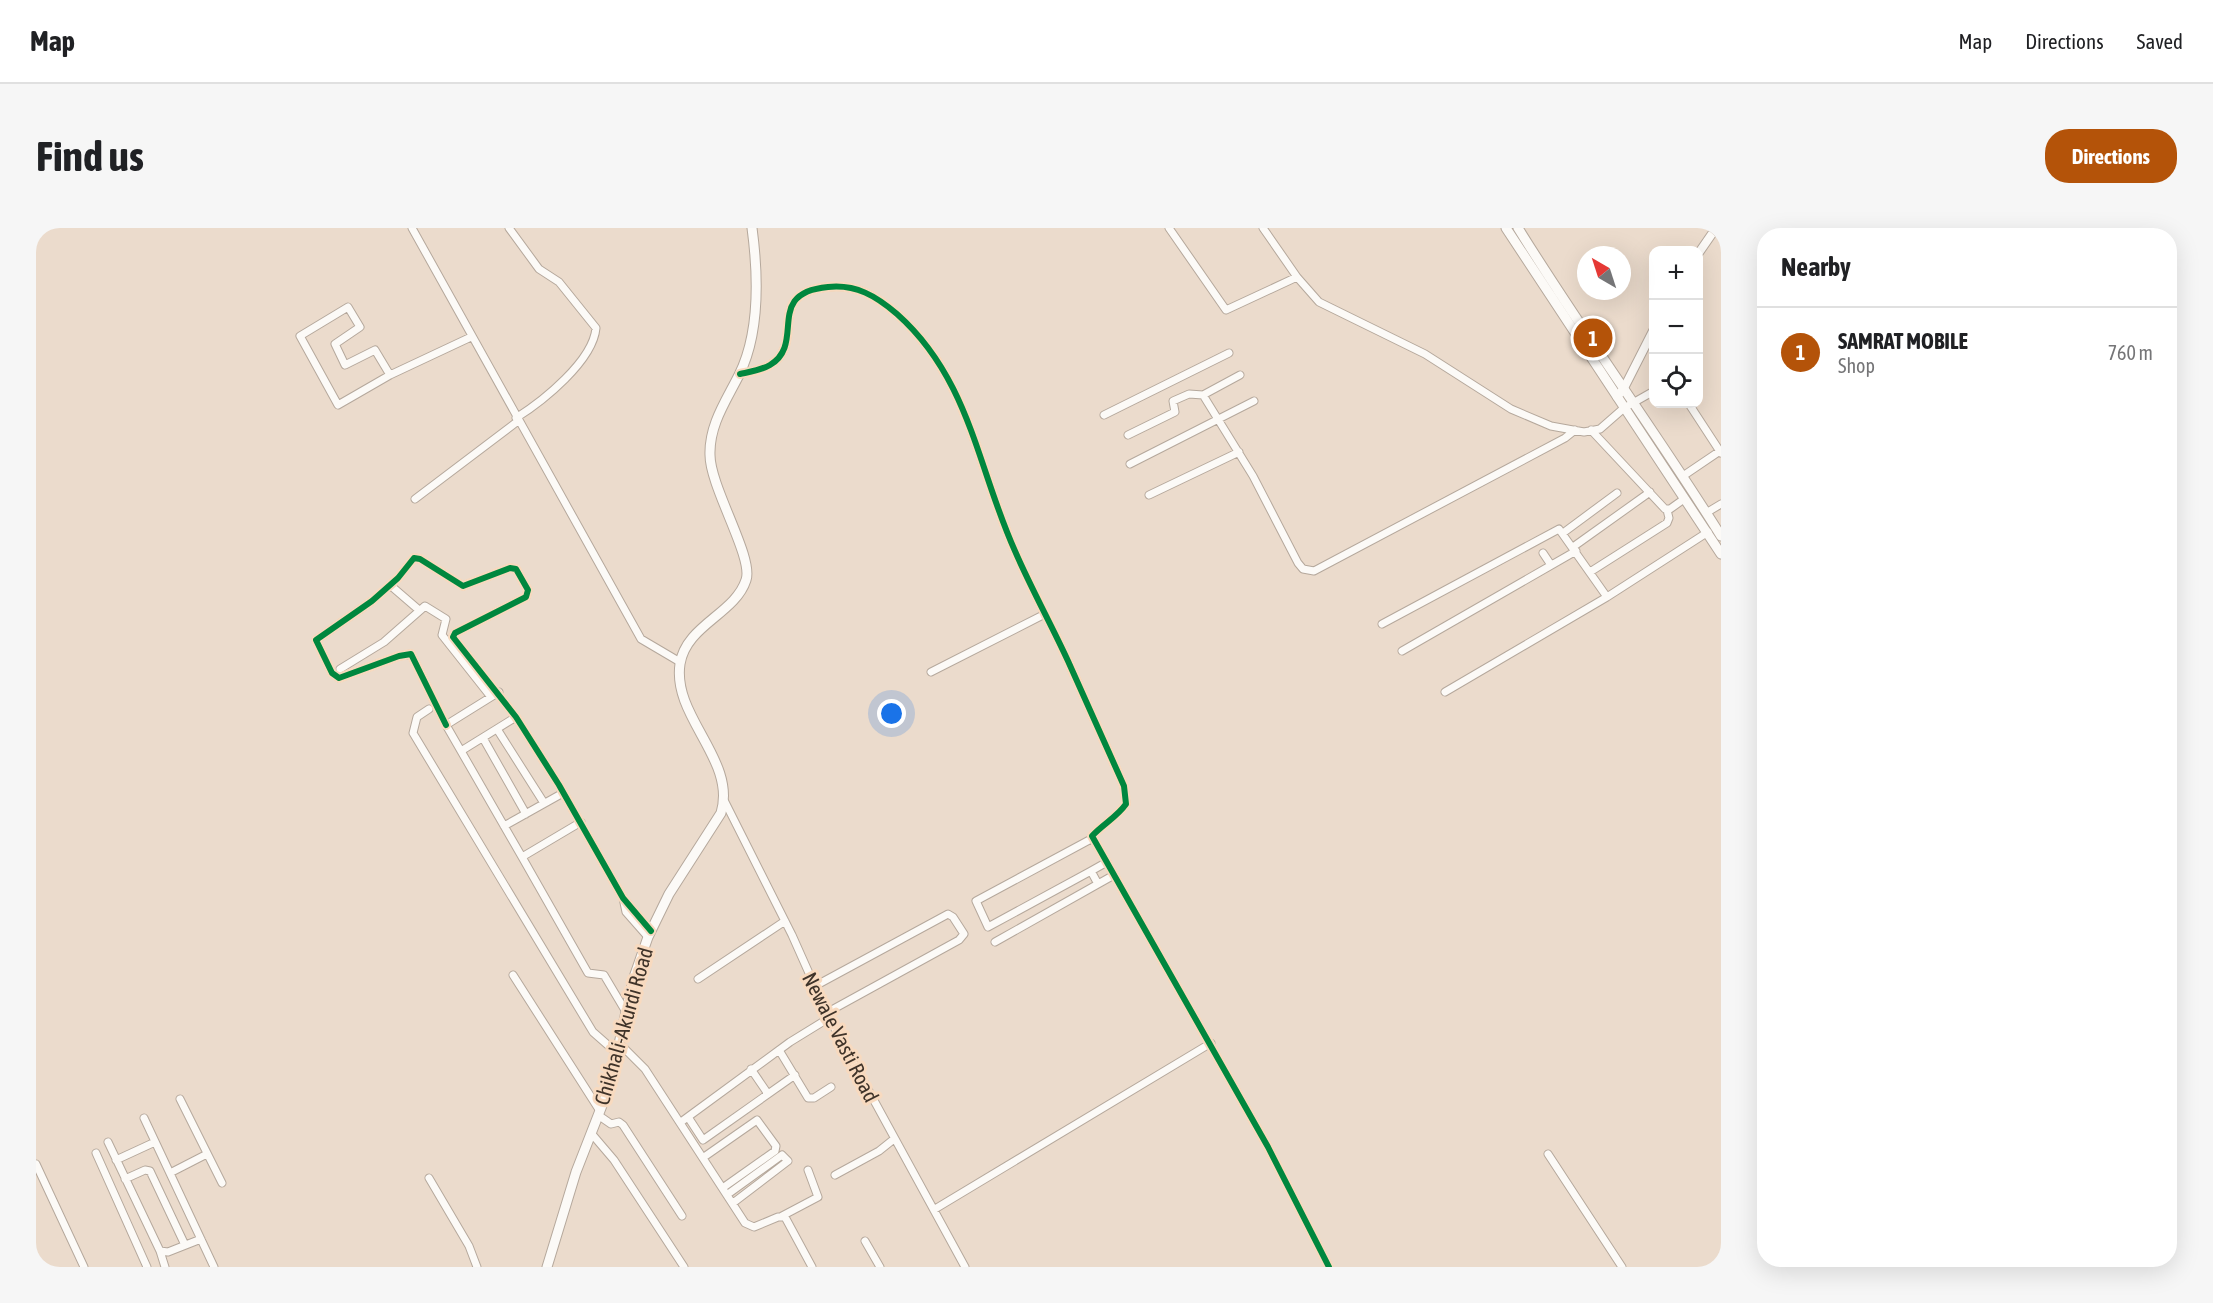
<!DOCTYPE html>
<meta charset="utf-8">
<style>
:root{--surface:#fff;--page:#f6f6f6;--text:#202124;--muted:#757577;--line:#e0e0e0;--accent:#b45309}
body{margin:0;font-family:"Asap Condensed",sans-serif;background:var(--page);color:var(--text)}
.controls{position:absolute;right:18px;top:18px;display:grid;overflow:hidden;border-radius:12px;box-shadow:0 6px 24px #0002}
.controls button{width:54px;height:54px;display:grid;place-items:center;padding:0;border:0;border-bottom:2px solid var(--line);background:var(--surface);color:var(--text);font:30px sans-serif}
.compass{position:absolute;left:1541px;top:18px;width:54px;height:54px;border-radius:50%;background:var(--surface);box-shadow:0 6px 24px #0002;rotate:321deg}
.you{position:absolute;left:856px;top:486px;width:21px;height:21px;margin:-15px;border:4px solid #fff;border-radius:50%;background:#1a73e8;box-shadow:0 0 0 9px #1a73e833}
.badge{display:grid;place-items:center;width:39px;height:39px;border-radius:50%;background:var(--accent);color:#fff;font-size:20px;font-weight:700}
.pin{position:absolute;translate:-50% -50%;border:3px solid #fff;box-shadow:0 2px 6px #0006}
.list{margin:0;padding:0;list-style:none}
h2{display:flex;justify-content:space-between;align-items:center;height:78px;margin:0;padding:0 24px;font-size:26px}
h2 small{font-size:20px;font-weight:400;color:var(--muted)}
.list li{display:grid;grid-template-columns:39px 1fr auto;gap:18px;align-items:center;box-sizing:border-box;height:90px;padding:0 24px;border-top:2px solid var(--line)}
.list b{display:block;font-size:22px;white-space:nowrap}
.list p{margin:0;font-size:20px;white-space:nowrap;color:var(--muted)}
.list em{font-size:20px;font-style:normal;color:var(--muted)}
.icon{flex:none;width:33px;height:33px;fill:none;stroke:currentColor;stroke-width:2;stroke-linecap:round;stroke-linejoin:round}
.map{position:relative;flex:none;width:1685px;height:1039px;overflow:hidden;border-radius:24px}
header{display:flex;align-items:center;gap:36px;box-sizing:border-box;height:84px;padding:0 30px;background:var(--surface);border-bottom:2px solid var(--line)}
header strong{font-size:28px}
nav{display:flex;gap:33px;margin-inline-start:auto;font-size:21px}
.intro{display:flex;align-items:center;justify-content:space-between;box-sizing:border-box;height:144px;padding:0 36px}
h1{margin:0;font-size:42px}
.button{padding:15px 27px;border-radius:24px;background:var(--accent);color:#fff;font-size:21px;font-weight:700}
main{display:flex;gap:36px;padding:0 36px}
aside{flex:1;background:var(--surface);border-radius:24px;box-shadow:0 6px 24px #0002}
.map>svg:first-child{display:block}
</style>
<header>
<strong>Map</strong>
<nav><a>Map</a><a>Directions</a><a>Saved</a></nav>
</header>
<div class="intro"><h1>Find us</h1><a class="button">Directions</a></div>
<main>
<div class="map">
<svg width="1685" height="1039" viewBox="0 0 1685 1039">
<rect width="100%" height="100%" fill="#ebdbcc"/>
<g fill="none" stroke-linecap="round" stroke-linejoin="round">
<defs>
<path id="minor" d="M376,0L605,411L644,434
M473,0L503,41L523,54L560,100C557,133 507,173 480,190
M1133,0L1190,82L1261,49L1227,0
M1261,49L1283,74L1389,126L1475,181L1515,198L1548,204L1564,201L1588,180L1618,163
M704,146C713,144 726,142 734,137C771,115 727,65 792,59C820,56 840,68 861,86C934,151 941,239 979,323C995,360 1015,396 1032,433C1051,475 1069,516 1088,558L1090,576C1081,589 1067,596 1056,608L1232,919L1293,1039
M354,147L302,177L264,108L312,79L324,99L299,116L309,137L339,122L354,147L435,109
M1167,167L1217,248L1262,335L1267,341L1278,343L1529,210L1539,202
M1653,176L1685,225
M1068,187L1193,125
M1555,202L1629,281H1634L1648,271
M1092,207L1139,184L1137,173L1153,166L1167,167L1204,147
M1094,236L1218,173
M1647,248L1684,223
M1113,267L1203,224
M379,271L482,193
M1670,285L1685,276
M1527,305L1581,265
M1537,319L1614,264
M1507,325L1515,337
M1554,344L1631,295L1633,290L1631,282
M354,357L383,382
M1346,396L1523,301L1571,369
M1366,423L1540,323
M304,441L348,414L389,378L410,391L406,407L455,469
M895,444L1009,386
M463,464L410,497L486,629L545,594
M1409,464L1571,369L1672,304
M393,481L381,489L377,505L557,804L582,826
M410,497L375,426L363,428L303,450L296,445L280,412L336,373L362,350L378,330L384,331L427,358L474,340L480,341L492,362L490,369L419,405L417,409L480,489L523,557L587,670L615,703
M461,501L508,575
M447,510L490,586
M425,523L480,489
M689,574L756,707L793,790L929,1039
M468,598L527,565
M486,629L552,745L568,747L590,784
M1055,643L952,699L940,673L1057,610
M1062,656L1078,647
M587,670L590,684L612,709
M959,714L1062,656L1055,643L1071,634
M477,747L564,883
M662,751L749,693
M779,758L912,686L917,689L928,706L923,712L792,784
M584,816L609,841L709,995L718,999L742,989H749L776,1039
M743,822L772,870H778L795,859
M715,841L732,866
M144,871L186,955
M562,887L575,896L583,894L587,897L646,988
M652,889L667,912L759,847
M108,890L178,1039
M645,894L754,814L793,790
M555,905L578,932L648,1039
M72,914L124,1023L132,1024L165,1011
M60,925L111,1039
M1512,926L1586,1039
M668,929L721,892L740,918L739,923L688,959
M80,932L119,914
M0,936L48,1039
M134,945L171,926
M799,947L843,923L858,911
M393,950L433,1018L441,1039
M89,951L109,942L114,943L149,1017
M692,966L746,927L752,933L697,975
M899,981L1175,815
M746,988L782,969L772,942
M829,1013L844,1039
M124,1023L129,1039"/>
<path id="tertiary" d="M1662,26L1680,0
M1581,169L1588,160L1618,101"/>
<path id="secondary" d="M1470,0L1685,326
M1482,0C1547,105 1620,204 1685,308
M511,1039L540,944L574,857L597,752L612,709L633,666L685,585C701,532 636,489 644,436C650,397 699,386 710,352C718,330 674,259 674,227C673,197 690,173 703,147C724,105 722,45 716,0"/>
</defs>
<!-- minor casing -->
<use href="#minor" stroke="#b5a89c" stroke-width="9"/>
<!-- tertiary casing -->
<use href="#tertiary" stroke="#b5a89c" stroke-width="10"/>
<!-- secondary casing -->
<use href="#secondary" stroke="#b5a89c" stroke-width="11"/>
<!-- minor -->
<use href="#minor" stroke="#fcfaf7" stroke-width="7"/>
<!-- tertiary -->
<use href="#tertiary" stroke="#fcfaf7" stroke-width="8"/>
<!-- secondary -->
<use href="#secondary" stroke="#fcfaf7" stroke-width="9"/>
<defs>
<path id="cycleway" d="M704,146C713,144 726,142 734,137C771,115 727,65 792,59C820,56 840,68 861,86C934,151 941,239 979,323C995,360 1015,396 1032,433C1051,475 1069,516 1088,558L1090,576C1081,589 1067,596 1056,608L1232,919L1293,1039
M410,497L375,426L363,428L303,450L296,445L280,412L336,373L362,350L378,330L384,331L427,358L474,340L480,341L492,362L490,369L419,405L417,409L480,489L523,557L587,670L615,703"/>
</defs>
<!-- cycleway casing -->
<use href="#cycleway" stroke="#f8dabf" stroke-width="10"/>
<!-- cycleway -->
<use href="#cycleway" stroke="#00873e" stroke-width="6"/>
</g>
<g text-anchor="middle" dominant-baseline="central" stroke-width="6" stroke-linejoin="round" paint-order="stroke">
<!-- street labels -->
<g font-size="21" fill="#3f3329" stroke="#f8dabf">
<text transform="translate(587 798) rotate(-74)">Chikhali-Akurdi Road</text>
<text transform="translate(805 809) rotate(63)">Newale Vasti Road</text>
</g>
</g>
</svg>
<div class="controls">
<button>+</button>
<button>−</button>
<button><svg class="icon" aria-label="locate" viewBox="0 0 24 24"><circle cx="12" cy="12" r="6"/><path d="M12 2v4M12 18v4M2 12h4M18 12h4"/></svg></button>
</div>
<svg class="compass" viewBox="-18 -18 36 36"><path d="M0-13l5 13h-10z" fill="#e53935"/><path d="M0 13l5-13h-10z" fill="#757577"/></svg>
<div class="you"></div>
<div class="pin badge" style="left:1557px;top:110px">1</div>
</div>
<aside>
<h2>Nearby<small></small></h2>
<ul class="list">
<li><span class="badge">1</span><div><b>SAMRAT MOBILE</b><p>Shop</p></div><em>760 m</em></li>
</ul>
</aside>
</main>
